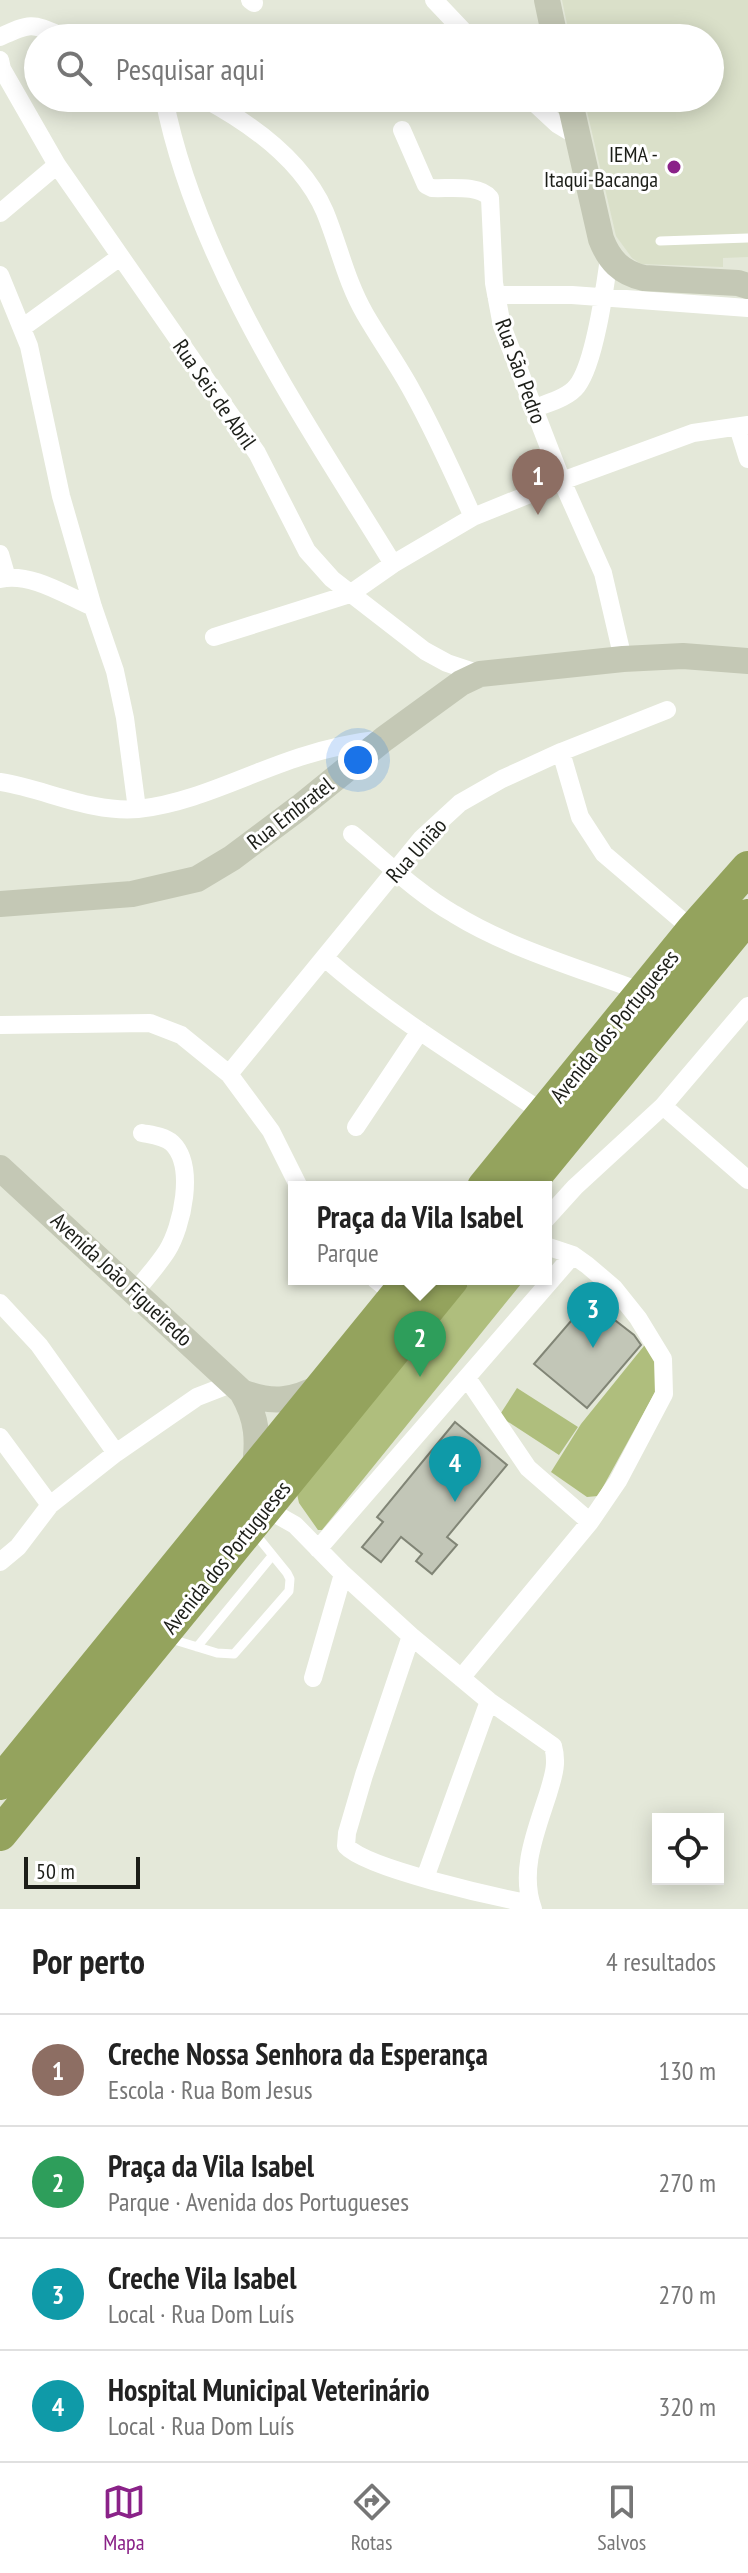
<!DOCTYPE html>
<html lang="pt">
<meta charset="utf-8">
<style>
:root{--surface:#fff;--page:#f6f6f6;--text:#222;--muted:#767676;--line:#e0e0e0;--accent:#8a2288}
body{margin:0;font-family:"PT Sans Narrow",sans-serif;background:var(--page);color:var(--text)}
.controls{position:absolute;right:24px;bottom:24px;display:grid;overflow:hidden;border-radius:0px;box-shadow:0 4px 20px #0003}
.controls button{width:72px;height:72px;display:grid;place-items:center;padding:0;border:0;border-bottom:2px solid var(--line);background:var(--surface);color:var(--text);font:40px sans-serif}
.scale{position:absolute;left:24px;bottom:20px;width:116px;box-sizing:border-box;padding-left:8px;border:4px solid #1c1e18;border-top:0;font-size:22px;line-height:28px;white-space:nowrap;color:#1c1e18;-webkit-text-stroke:6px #fff;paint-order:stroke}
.you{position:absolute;left:358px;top:760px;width:28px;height:28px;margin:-20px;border:6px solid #fff;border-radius:50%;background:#1a73e8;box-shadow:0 0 0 12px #1a73e833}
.badge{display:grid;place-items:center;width:52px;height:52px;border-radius:50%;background:var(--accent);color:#fff;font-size:26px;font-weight:700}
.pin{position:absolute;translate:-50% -66px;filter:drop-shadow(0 2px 4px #0008)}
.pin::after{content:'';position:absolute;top:42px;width:28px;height:24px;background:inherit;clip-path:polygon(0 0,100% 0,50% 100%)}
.popup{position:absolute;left:288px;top:1181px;width:264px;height:104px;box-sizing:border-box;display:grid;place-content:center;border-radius:0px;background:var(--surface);filter:drop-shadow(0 2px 6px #0005);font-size:26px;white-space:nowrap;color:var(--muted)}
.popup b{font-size:30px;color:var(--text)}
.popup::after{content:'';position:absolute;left:50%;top:100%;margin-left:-16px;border:16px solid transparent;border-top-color:var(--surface)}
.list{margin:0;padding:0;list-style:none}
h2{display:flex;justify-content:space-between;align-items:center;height:104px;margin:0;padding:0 32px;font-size:34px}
h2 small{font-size:26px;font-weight:400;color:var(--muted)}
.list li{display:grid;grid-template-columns:52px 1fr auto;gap:24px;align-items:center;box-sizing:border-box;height:112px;padding:0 32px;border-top:2px solid var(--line)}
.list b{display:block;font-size:30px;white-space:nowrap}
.list p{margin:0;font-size:26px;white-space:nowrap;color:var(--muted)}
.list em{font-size:26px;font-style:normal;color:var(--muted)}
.icon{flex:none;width:44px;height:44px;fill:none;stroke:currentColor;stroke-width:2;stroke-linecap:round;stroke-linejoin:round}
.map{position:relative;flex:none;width:748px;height:1909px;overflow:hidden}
.search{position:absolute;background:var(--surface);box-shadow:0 4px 20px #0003;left:24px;right:24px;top:24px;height:88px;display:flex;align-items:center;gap:20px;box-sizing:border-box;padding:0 28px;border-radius:44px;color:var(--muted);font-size:30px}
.sheet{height:552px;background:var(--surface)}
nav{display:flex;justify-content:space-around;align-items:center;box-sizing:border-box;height:112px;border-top:2px solid var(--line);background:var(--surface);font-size:22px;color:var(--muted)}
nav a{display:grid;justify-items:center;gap:4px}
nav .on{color:var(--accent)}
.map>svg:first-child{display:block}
</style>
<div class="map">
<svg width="748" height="1909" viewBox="0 0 748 1909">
<rect width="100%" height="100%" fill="#e4e8d9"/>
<!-- built -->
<path fill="#dae0c9" d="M562,0H748V257L723,258V267L641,264L632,258L616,236L584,98H710V38H570Z"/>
<!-- green -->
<path fill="#afbe7d" d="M473,1279H525L322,1530H318L299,1503L297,1494Z
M648,1341L657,1353L659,1385L598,1496L587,1497L551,1472L581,1424Z
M517,1388L578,1427L559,1455L499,1416Z"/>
<!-- building -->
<path fill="#c2c6b7" stroke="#818576" stroke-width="2" d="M589,1300L634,1335L641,1345L587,1408L534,1364Z
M455,1422L507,1465L447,1537L457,1545L432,1574L416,1561L422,1554L401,1537L381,1562L362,1547L383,1522L377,1517Z"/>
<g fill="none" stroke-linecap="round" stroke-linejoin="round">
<!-- lane -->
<path stroke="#fff" stroke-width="9" d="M660,241L748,238
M168,1638L217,1653L234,1654L289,1591L290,1579L287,1573L253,1531
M197,1647L272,1556"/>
<!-- street -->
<path stroke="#fff" stroke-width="18" d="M250,0L254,3
M434,0L470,38
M0,37C33,21 33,24 67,38
M0,60L2,69L57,165L257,453L307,551L332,579L425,651L447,663L480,674
M164,98C196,263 306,422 393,564
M203,98C250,123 303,161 325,212C339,246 346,281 365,314C380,340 398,365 412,391C435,432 454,475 473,517
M529,98L557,124L577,136
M402,130L426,185L432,188C448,189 479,184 490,198L494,283L502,326L562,481L603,573L623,659
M0,213L57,165
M0,275L29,346L61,496L93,607L115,671L125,718L137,809
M496,295H572L748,308
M22,328L120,257
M533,409C547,403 568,398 577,386C595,363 605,287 609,258
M738,427L748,459
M0,554L7,578
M0,579C31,572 65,595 93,607
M214,637L350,594L393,564L473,517L562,481L693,433L748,425
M561,752L580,817L604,854L693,930
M0,782C45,789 91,813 138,809C194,803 247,774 300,757C328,748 355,742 384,739
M352,834C385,861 417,893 454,914C511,949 579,968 642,992
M326,959C393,1018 470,1064 544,1113
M0,1025L150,1023L181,1035L229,1074L271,1131L299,1187
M229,1074L422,838L460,803L502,779L561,752L667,710
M663,1106L748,1180
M356,1127L420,1031
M546,1219L575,1187L663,1106L748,1006
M375,1279L396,1296
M136,1291C146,1278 158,1265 167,1251C182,1227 196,1166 172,1143C164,1136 152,1135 142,1133
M0,1303L39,1345L116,1453
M467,1378L528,1468L590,1522
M0,1437L50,1505
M265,1508L295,1525L343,1574L411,1636L489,1701L553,1746C558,1764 553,1777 548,1794C536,1831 519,1871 533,1909
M318,1549L573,1255
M0,1562L18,1547L50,1505L116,1453L197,1397L233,1383
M411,1636L364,1775L347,1833L346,1846C367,1869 496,1897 531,1904
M313,1678L343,1574
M461,1678L590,1522L618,1481L664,1394L663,1359L638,1318L614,1288L587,1265L573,1255L546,1246
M425,1878L489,1701"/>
<!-- secondary -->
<path stroke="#c4c8b5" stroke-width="26" d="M547,0L555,38
M569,98L601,239C609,260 621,273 644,278L738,283L748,286
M0,904L132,894L197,879L232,858L300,807L384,739L461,683L480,674L623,659L683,656L748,661
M0,1168L242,1392C258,1419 259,1441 254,1472
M242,1392C273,1404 293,1401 322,1386"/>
<!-- highway -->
<path stroke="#94a35d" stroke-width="34" d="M484,1187L693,930L748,868
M526,1187L748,916
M0,1783L410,1279
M0,1834L452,1279"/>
</g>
<!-- markers -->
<circle fill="#8a2288" stroke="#fff" stroke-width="3" cx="674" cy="167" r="8"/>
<g text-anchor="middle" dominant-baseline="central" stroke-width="6" stroke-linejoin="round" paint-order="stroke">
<!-- poi labels -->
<g font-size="22" fill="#1c1e18" stroke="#fff" text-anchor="end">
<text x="658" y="154">IEMA -<tspan x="658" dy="25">Itaqui-Bacanga</tspan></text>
</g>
<!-- street labels -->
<g font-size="22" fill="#1c1e18" stroke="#fff">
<text transform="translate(521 371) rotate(70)">Rua São Pedro</text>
<text transform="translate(215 394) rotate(55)">Rua Seis de Abril</text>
<text transform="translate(290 813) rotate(-38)">Rua Embratel</text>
<text transform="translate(416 850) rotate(-48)">Rua União</text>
<text transform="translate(614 1026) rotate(-51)">Avenida dos Portugueses</text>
<text transform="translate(122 1279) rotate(43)">Avenida João Figueiredo</text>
<text transform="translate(226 1557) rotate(-51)">Avenida dos Portugueses</text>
</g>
</g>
</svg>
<div class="controls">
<button><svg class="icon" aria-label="locate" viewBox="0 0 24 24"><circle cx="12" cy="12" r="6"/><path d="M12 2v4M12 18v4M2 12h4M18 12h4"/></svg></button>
</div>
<div class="scale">50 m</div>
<div class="you"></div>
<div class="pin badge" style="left:538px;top:515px;background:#8d6e63">1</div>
<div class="pin badge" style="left:420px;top:1377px;background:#2e9e5b">2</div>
<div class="popup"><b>Praça da Vila Isabel</b>Parque</div>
<div class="pin badge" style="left:593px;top:1348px;background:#0f9aa8">3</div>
<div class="pin badge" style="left:455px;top:1502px;background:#0f9aa8">4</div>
<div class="search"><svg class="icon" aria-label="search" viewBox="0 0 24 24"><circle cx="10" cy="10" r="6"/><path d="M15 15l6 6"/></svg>Pesquisar aqui</div>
</div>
<section class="sheet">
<h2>Por perto<small>4 resultados</small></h2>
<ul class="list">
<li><span class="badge" style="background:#8d6e63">1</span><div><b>Creche Nossa Senhora da Esperança</b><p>Escola · Rua Bom Jesus</p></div><em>130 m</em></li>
<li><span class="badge" style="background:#2e9e5b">2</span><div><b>Praça da Vila Isabel</b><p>Parque · Avenida dos Portugueses</p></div><em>270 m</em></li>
<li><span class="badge" style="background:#0f9aa8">3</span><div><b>Creche Vila Isabel</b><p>Local · Rua Dom Luís</p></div><em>270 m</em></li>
<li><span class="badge" style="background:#0f9aa8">4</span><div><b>Hospital Municipal Veterinário</b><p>Local · Rua Dom Luís</p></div><em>320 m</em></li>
</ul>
</section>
<nav>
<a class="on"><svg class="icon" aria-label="map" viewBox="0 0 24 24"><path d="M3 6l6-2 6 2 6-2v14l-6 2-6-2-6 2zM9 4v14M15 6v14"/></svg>Mapa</a>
<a><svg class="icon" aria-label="directions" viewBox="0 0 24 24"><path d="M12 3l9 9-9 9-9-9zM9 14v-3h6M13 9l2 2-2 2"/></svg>Rotas</a>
<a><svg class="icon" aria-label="saved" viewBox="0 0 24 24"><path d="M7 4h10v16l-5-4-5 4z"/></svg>Salvos</a>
</nav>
